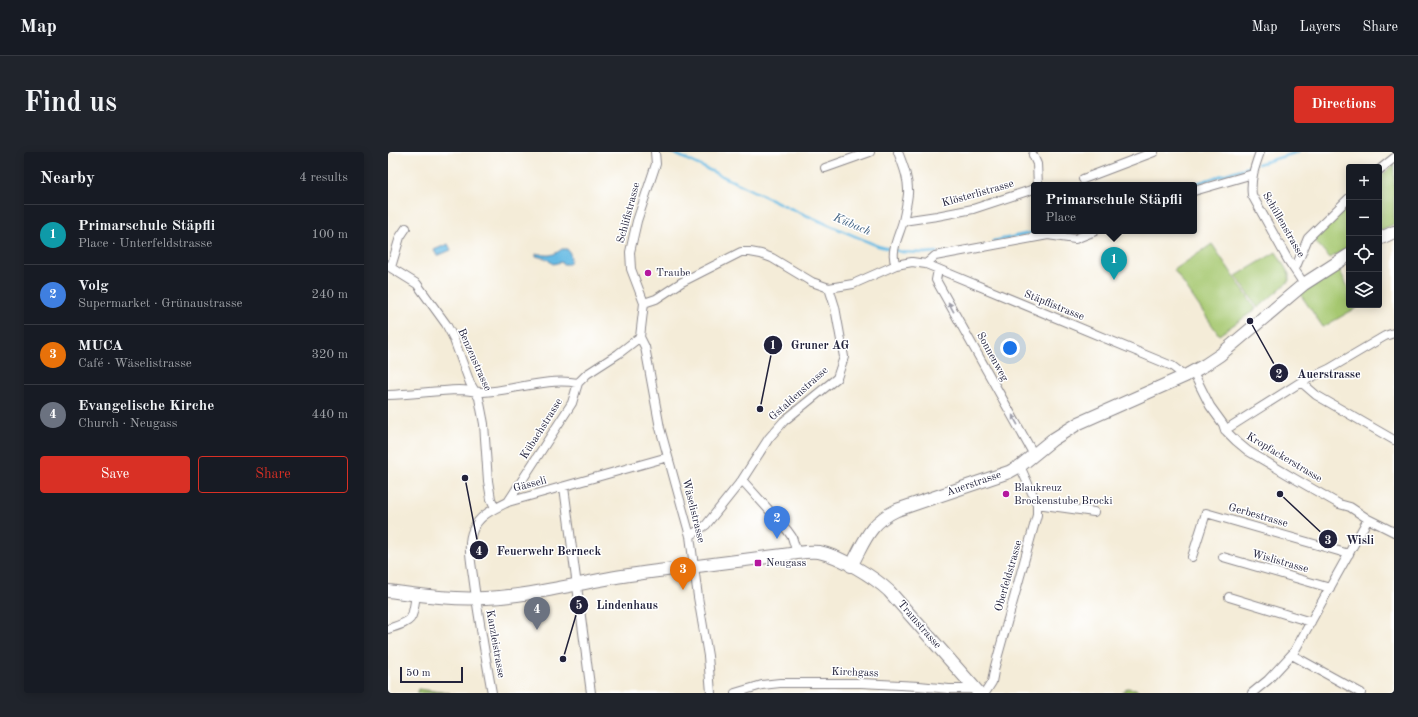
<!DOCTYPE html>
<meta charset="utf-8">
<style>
:root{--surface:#171b24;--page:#20242c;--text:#f1f3f6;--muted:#9ea1a6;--line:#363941;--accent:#d93025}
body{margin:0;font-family:"Old Standard TT",serif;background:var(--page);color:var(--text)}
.controls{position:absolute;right:12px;top:12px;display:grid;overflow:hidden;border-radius:4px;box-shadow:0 2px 10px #0003}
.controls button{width:36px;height:36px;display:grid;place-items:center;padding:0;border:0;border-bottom:1px solid var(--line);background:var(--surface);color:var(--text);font:20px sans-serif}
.scale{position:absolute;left:12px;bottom:10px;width:63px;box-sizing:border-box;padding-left:4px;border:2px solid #22223b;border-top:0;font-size:11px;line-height:14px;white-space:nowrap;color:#22223b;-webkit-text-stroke:3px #fff;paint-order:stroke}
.you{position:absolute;left:622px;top:196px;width:14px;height:14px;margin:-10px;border:3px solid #fff;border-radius:50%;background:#1a73e8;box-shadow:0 0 0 6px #1a73e833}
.badge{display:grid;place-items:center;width:26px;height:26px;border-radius:50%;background:var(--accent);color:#fff;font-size:13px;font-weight:700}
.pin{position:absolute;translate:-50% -33px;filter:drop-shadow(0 1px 2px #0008)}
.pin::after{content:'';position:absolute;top:21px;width:14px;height:12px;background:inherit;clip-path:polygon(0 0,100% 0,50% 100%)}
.popup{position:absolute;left:643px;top:30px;width:166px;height:52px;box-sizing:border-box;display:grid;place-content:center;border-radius:4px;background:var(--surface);filter:drop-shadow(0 1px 3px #0005);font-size:13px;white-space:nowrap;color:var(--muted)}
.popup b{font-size:15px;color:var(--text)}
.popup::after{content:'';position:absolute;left:50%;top:100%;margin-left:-8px;border:8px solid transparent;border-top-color:var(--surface)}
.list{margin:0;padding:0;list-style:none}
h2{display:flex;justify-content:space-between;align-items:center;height:52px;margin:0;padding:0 16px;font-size:17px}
h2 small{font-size:13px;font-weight:400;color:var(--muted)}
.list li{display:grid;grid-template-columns:26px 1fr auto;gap:12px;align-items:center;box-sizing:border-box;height:60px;padding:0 16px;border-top:1px solid var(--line)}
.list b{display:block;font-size:15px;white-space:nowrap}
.list p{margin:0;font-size:13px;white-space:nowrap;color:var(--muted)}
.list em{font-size:13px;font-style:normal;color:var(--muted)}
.actions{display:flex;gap:8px;padding:12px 16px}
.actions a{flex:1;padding:9px 0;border:1px solid var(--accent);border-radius:4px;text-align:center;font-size:14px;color:var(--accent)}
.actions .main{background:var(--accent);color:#fff}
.icon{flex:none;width:22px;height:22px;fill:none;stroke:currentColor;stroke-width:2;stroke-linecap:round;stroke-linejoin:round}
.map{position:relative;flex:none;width:1006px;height:541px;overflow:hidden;border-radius:4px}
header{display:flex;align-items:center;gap:24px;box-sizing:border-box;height:56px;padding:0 20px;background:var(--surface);border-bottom:1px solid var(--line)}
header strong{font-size:19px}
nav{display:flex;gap:22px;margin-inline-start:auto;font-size:14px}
.intro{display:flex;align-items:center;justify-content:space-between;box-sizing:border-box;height:96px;padding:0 24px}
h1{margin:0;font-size:28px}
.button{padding:10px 18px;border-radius:4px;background:var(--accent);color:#fff;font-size:14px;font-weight:700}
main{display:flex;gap:24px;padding:0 24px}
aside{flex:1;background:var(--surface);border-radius:4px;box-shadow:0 2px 10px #0003}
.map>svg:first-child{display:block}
</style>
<header>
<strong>Map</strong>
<nav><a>Map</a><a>Layers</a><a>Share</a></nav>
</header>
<div class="intro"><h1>Find us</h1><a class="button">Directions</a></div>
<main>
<aside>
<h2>Nearby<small>4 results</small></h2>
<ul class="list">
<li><span class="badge" style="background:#0f9aa8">1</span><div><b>Primarschule Stäpfli</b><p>Place · Unterfeldstrasse</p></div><em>100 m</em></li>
<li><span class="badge" style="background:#3f7fe0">2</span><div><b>Volg</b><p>Supermarket · Grünaustrasse</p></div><em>240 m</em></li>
<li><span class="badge" style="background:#e8710a">3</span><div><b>MUCA</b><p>Café · Wäselistrasse</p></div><em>320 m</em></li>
<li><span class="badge" style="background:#6b7280">4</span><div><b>Evangelische Kirche</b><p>Church · Neugass</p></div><em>440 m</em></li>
</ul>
<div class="actions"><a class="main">Save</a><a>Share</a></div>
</aside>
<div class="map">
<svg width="1006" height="541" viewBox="0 0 1006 541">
<rect width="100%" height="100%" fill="#fff"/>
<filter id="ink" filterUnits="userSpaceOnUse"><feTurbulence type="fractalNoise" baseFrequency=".025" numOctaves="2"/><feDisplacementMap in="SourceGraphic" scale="8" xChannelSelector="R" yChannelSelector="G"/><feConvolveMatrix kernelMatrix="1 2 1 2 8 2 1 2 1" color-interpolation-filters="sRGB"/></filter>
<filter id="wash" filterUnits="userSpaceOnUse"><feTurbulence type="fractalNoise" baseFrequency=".012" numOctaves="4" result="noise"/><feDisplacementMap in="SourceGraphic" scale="16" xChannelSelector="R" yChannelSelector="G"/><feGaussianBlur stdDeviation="0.9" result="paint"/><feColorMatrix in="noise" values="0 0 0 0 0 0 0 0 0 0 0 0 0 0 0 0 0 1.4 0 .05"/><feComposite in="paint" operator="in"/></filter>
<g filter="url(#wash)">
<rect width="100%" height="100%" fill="#f4ecd8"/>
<!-- green -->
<path fill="#a6c870" stroke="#647556" d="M1006,13V72L991,79V25Z
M961,53V95L942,106L925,87Z
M824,92L868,157L831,183L786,118Z
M888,100L901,122V129L870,156L848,124Z
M951,117L961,137V153H969L970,155L935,175L912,142Z
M738,536L748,537L752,541L757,540V541H734Z
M30,537L62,541H29Z"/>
<!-- water -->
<path fill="#68bbe4" stroke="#456e90" d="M60,92L63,98L49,104L46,98Z
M174,97H179C183,101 184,107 181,112H175L173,110L165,112L159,107L148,104V102C153,101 154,103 158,103C164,104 170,100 174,97Z"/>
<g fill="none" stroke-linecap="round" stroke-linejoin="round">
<!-- stream -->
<path stroke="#68bbe4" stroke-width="2.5" d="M283,0L406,58L490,94L514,100L537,101L549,100
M870,12L910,0
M803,33L866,13
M605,89L651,79"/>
</g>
</g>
<g filter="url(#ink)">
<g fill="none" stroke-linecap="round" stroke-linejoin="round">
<defs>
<path id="street" d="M872,0C867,14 862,27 864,43L900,108L916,132
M645,3L649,12L650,33
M437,16L482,0
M991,18L1006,6
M695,27L766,0
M806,39L865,22
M515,69L549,64L585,57L646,37
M538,112L547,104L660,83L687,87L707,79
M508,113C501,100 512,82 515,69C517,60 519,51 520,42C521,27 515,13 510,0
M0,114L29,132L58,172L65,185L82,231L91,246L96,272L100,329L103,347L107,356
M3,115L12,85L18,76
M907,117L920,86L961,46
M550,118L548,128L646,303
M256,151L243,117L242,100L249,69L268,12L267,0
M252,185L257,195L272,276L302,384L310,445L320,504L323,541
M805,220L822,254L835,272L837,278L848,289L860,299L909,328L951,352L962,355L980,367L1006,380
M913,230L928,243L1006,288
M0,243C24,242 47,239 71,238C79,238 87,240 95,240C125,239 158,225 190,231
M837,278L913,230L941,217L997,184L1006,181
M354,328L399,378L404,385L409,401
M176,335L203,541
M120,350L184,251L190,231L199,222L230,202L252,185L256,151L268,147L294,130L353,100H362L373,102L384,106L424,130L441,136L465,132L508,113L524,110L538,112L784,214L797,224
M649,352L706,360
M302,384L318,373L354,328L381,286L396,269L449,226L456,205L447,155L441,136
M804,405L818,361L961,402
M835,405L942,436
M841,445L923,470
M0,477C26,468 24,470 28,442
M904,503L973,541
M104,541C97,502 90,463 85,424C83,410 79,391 85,378C91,363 106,357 120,350L280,305
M347,541L374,533L392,531H473L531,534L561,537H587
M597,541L604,530L607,514L649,363V352L632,314
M864,541L880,528L906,500L980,367"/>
<path id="secondary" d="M991,87L1006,80
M463,414C477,389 481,371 509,358L621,320L632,314L664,288L691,271L797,224L817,213L832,203L916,132L961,103
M0,439C32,443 64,448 97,446C145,444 193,430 241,423C297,415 353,409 409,401C416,400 424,399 431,400C452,404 486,425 501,439L591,541"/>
</defs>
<!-- street casing -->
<use href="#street" stroke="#8b878a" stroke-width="10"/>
<!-- secondary casing -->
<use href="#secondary" stroke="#8b878a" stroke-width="14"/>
<!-- street -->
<use href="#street" stroke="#fff" stroke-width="8"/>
<!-- secondary -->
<use href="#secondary" stroke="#fff" stroke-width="12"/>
</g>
<!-- one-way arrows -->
<defs><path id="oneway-solid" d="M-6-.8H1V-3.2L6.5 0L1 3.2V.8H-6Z"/></defs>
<g fill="#9c9ca7">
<use href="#oneway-solid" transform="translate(563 155) rotate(-119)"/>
<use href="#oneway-solid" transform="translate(627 268) rotate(-119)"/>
</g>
</g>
<!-- markers -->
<g fill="#b5179e" stroke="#fff" stroke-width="1.5">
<circle cx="260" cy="121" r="4"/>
<circle cx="618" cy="342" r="4"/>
<rect x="366" y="407" width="8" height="8" rx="2"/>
</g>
<g text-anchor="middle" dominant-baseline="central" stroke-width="3" stroke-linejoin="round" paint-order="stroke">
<!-- street labels -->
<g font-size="11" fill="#22223b" stroke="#fff">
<text transform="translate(590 42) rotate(-16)">Klösterlistrasse</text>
<text transform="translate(241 61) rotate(-75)">Schlifistrasse</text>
<text transform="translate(895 73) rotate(60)">Schüllenstrasse</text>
<text transform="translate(666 154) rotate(22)">Stäpflistrasse</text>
<text transform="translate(604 205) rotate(61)">Sonnenweg</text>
<text transform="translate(86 208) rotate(66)">Benzenstrasse</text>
<text transform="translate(411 242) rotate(-42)">Gstaldenstrasse</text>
<text transform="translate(154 277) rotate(-58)">Kübachstrasse</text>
<text transform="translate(896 306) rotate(31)">Kropfackerstrasse</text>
<text transform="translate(586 332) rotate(-19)">Auerstrasse</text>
<text transform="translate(142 333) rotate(-15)">Gässeli</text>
<text transform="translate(305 359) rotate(76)">Wäselistrasse</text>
<text transform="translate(870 364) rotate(16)">Gerbestrasse</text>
<text transform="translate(892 410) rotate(16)">Wislistrasse</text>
<text transform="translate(621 424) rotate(-74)">Oberfeldstrasse</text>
<text transform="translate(531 473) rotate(49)">Tramstrasse</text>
<text transform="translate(107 492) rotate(80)">Kanzleistrasse</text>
<text transform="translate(467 521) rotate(2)">Kirchgass</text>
</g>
<!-- poi labels -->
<g font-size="11" fill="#22223b" stroke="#fff" text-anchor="start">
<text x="268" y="121">Traube</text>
<text x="626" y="336">Blaukreuz<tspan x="626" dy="13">Brockenstube Brocki</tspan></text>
<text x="378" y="411">Neugass</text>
</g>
<!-- water labels -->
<g font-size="12" font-style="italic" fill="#3e5f7f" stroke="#fff">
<text transform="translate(464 73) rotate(23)">Kübach</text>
</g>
</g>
<!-- callouts -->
<path fill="none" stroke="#22223b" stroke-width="1.5" d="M372 257L385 193M862 169L891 221M892 342L940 387M77 326L91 398M175 507L191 453"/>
<g fill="#22223b" stroke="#fff" stroke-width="1.5">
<circle cx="372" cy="257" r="4"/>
<circle cx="862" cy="169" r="4"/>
<circle cx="892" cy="342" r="4"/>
<circle cx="77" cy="326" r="4"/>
<circle cx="175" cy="507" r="4"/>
<circle cx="385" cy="193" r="10"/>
<circle cx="891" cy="221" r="10"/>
<circle cx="940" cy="387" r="10"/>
<circle cx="91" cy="398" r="10"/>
<circle cx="191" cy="453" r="10"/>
</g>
<g font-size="12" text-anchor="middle" font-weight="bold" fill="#fff">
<text x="385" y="197">1</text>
<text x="891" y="226">2</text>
<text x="940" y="392">3</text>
<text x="91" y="403">4</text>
<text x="191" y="457">5</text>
</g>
<g font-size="12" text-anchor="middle" font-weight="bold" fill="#22223b" stroke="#fff" stroke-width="3" stroke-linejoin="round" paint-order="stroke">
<text x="432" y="197">Gruner AG</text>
<text x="941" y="226">Auerstrasse</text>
<text x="972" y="392">Wisli</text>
<text x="161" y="403">Feuerwehr Berneck</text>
<text x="239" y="457">Lindenhaus</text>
</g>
</svg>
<div class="controls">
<button>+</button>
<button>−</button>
<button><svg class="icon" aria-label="locate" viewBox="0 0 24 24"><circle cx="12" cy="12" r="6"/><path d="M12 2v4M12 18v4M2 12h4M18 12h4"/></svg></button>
<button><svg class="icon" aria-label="layers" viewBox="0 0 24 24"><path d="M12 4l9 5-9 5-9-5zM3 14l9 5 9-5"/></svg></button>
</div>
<div class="scale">50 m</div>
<div class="you"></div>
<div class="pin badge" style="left:726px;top:128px;background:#0f9aa8">1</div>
<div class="popup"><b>Primarschule Stäpfli</b>Place</div>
<div class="pin badge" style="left:389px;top:387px;background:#3f7fe0">2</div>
<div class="pin badge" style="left:295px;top:438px;background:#e8710a">3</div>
<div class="pin badge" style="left:149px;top:478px;background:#6b7280">4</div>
</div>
</main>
